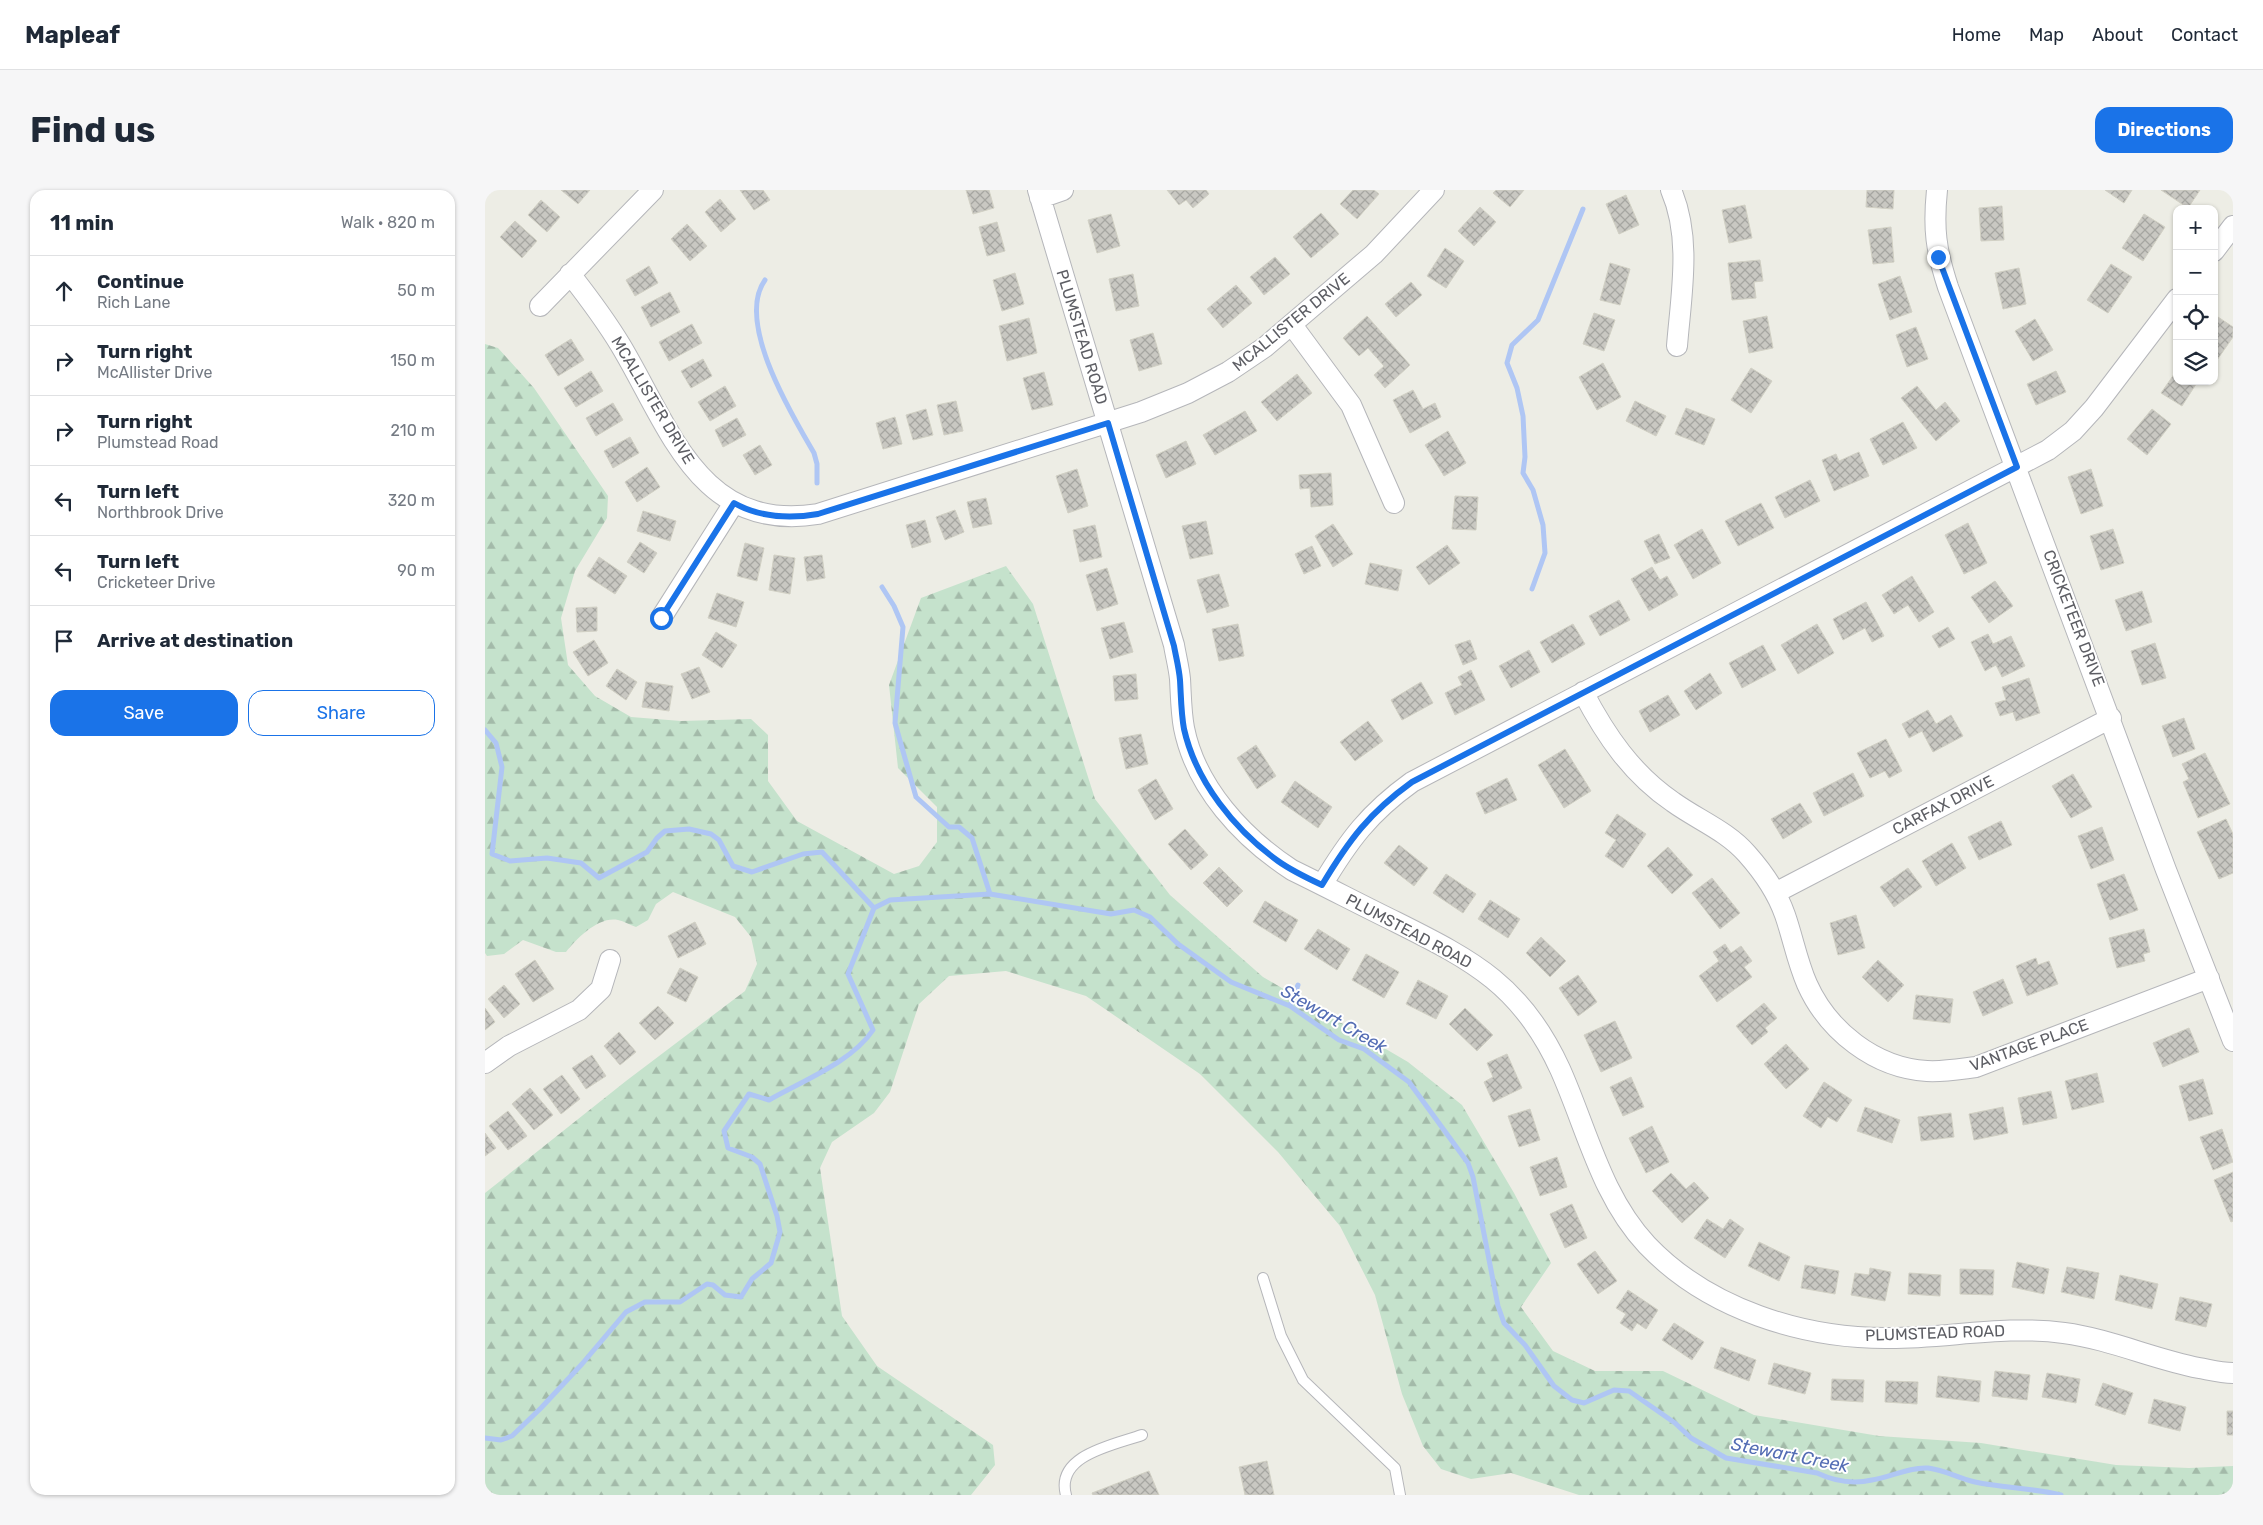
<!DOCTYPE html>
<meta charset="utf-8">
<style>
:root{--surface:#fff;--page:#f6f6f7;--text:#1f2937;--muted:#747a83;--line:#e0e1e3;--accent:#1a73e8}
body{margin:0;font-family:Rubik,sans-serif;background:var(--page);color:var(--text)}
.controls{position:absolute;right:15px;top:15px;display:grid;overflow:hidden;border-radius:10px;box-shadow:0 1px 4px #0004}
.controls button{width:45px;height:45px;display:grid;place-items:center;padding:0;border:0;border-bottom:1px solid var(--line);background:var(--surface);color:var(--text);font:25px sans-serif}
.stop{position:absolute;width:15px;height:15px;margin:-11px;border:4px solid #1a73e8;border-radius:50%;background:#fff}
.stop.end{background:#1a73e8;border-color:#fff;box-shadow:0 1px 5px #0008}
.list{margin:0;padding:0;list-style:none}
h2{display:flex;justify-content:space-between;align-items:center;height:65px;margin:0;padding:0 20px;font-size:21px}
h2 small{font-size:16px;font-weight:400;color:var(--muted)}
.list li{display:grid;grid-template-columns:32px 1fr auto;gap:15px;align-items:center;box-sizing:border-box;height:70px;padding:0 20px;border-top:1px solid var(--line)}
.list b{display:block;font-size:19px;white-space:nowrap}
.list p{margin:0;font-size:16px;white-space:nowrap;color:var(--muted)}
.list em{font-size:16px;font-style:normal;color:var(--muted)}
.actions{display:flex;gap:10px;padding:15px 20px}
.actions a{flex:1;padding:11px 0;border:1px solid var(--accent);border-radius:15px;text-align:center;font-size:18px;color:var(--accent)}
.actions .main{background:var(--accent);color:#fff}
.icon{flex:none;width:28px;height:28px;fill:none;stroke:currentColor;stroke-width:2;stroke-linecap:round;stroke-linejoin:round}
.map{position:relative;flex:none;width:1748px;height:1305px;overflow:hidden;border-radius:15px}
header{display:flex;align-items:center;gap:30px;box-sizing:border-box;height:70px;padding:0 25px;background:var(--surface);border-bottom:1px solid var(--line)}
header strong{font-size:24px}
nav{display:flex;gap:28px;margin-inline-start:auto;font-size:18px}
.intro{display:flex;align-items:center;justify-content:space-between;box-sizing:border-box;height:120px;padding:0 30px}
h1{margin:0;font-size:35px}
.button{padding:12px 22px;border-radius:15px;background:var(--accent);color:#fff;font-size:18px;font-weight:700}
main{display:flex;gap:30px;padding:0 30px}
aside{flex:1;background:var(--surface);border-radius:15px;box-shadow:0 1px 4px #0004}
.map>svg:first-child{display:block}
</style>
<header>
<strong>Mapleaf</strong>
<nav><a>Home</a><a>Map</a><a>About</a><a>Contact</a></nav>
</header>
<div class="intro"><h1>Find us</h1><a class="button">Directions</a></div>
<main>
<aside>
<h2>11 min<small>Walk · 820 m</small></h2>
<ul class="list">
<li><svg class="icon" aria-label="ahead" viewBox="0 0 24 24"><path d="M12 20V5M6 11l6-6 6 6"/></svg><div><b>Continue</b><p>Rich Lane</p></div><em>50 m</em></li>
<li><svg class="icon" aria-label="right" viewBox="0 0 24 24"><path d="M7 20v-9h11M14 6l5 5-5 5"/></svg><div><b>Turn right</b><p>McAllister Drive</p></div><em>150 m</em></li>
<li><svg class="icon" aria-label="right" viewBox="0 0 24 24"><path d="M7 20v-9h11M14 6l5 5-5 5"/></svg><div><b>Turn right</b><p>Plumstead Road</p></div><em>210 m</em></li>
<li><svg class="icon" aria-label="left" viewBox="0 0 24 24"><path d="M17 20v-9H6M10 6l-5 5 5 5"/></svg><div><b>Turn left</b><p>Northbrook Drive</p></div><em>320 m</em></li>
<li><svg class="icon" aria-label="left" viewBox="0 0 24 24"><path d="M17 20v-9H6M10 6l-5 5 5 5"/></svg><div><b>Turn left</b><p>Cricketeer Drive</p></div><em>90 m</em></li>
<li><svg class="icon" aria-label="arrive" viewBox="0 0 24 24"><path d="M6 21V4h12l-3 4 3 4H6"/></svg><div><b>Arrive at destination</b></div></li>
</ul>
<div class="actions"><a class="main">Save</a><a>Share</a></div>
</aside>
<div class="map">
<svg width="1748" height="1305" viewBox="0 0 1748 1305">
<defs>
<pattern id="forest-firs" width="22" height="20" patternUnits="userSpaceOnUse" patternTransform="scale(1.25)"><rect width="22" height="20" fill="#c5e2cc"/><path d="M5 1l3.5 6h-7zM16 11l3.5 6h-7z" fill="#a3baa9"/></pattern>
<pattern id="building-cross-hatch" width="8" height="8" patternUnits="userSpaceOnUse" patternTransform="scale(1.25)"><rect width="8" height="8" fill="#c9c8c2"/><path d="M0 0l8 8M0 8l8-8" fill="none" stroke="#a6a6a1"/></pattern>
</defs>
<rect width="100%" height="100%" fill="#edede5"/>
<!-- forest -->
<path fill="url(#forest-firs)" d="M0,154L13,158L49,198L123,306L122,328L90,381L76,428L83,475L110,506L146,527L196,531L266,529L283,545V591L312,631L409,684L434,676L452,652V617L413,578L404,495L436,408L521,376L548,414L610,609L685,705L778,787L923,872L977,915L1029,1003L1066,1073L1036,1117L1068,1161L1110,1181H1178L1269,1225L1394,1246L1496,1253L1631,1275L1704,1278L1748,1276V1305H1094L1026,1283L986,1289L956,1279L938,1256L917,1204L890,1105L855,1036L793,962L715,884L601,806L521,781L464,786L434,814L405,902L389,923L347,952L335,978L357,1126L392,1176L508,1255L510,1275L486,1305H0V1003L141,891L260,801L272,774L266,747L250,727L188,702L171,714L163,730L151,737C145,735 139,731 133,730C114,726 92,748 81,762H71L38,750L19,764L2,766L0,763Z"/>
<g fill="none" stroke-linecap="round" stroke-linejoin="round">
<!-- stream -->
<path stroke="#afc6f4" stroke-width="5" d="M280,90C250,132 307,225 329,263L332,274V293
M397,397L409,416L418,437L410,533L431,607L464,637H474L487,648L505,704
M1047,399L1060,363L1058,335L1048,300L1038,283L1040,267L1038,226L1032,198L1022,173L1027,155L1053,130L1098,19
M0,540L11,553L17,577L7,664L25,671L62,668L96,673L114,688L162,662L172,648L180,641L204,639L226,644L234,650L248,676L267,682L318,664L337,662L389,718
M389,718L405,710L505,704L626,724L649,720L665,727L693,754L746,792L805,816L854,850L879,859L924,892L983,973L988,987L1013,1116L1019,1133L1040,1155L1069,1196L1087,1210L1099,1213L1129,1200L1144,1201L1190,1233L1206,1248L1241,1268L1332,1283C1349,1291 1369,1294 1387,1290C1407,1287 1423,1277 1443,1278C1460,1280 1473,1288 1490,1292C1518,1298 1548,1298 1576,1305
M805,816L813,795
M0,1248L16,1250L27,1246L56,1218L97,1174L141,1122L160,1112H195L222,1094L228,1095L240,1105L256,1107L267,1089L286,1073L295,1042L292,1026L275,974L267,967L243,958L239,941L264,904L284,910C317,891 367,872 388,840L363,784L389,718"/>
</g>
<!-- building -->
<path fill="url(#building-cross-hatch)" stroke="#d1d0c4" d="M76,0H105L93,14Z
M255,0H278L285,10L269,20Z
M481,0H504L509,18L488,24Z
M682,0H721L724,4L708,18L701,10L694,15Z
M868,0H889L894,4L872,29L855,14Z
M1011,0H1039L1025,17L1008,3Z
M1382,0H1409L1408,19L1381,17Z
M1620,0H1647L1639,13Z
M1676,0H1715L1703,18Z
M1141,5L1154,35L1134,44L1121,14Z
M235,9L251,29L236,42L220,22Z
M56,10L75,27L62,42L43,25Z
M1260,15L1267,48L1244,53L1237,20Z
M1517,16L1519,50L1496,51L1494,18Z
M995,17L1011,32L989,56L973,41Z
M836,23L854,44L826,68L808,47Z
M626,24L635,56L612,63L603,30Z
M1659,24L1680,37L1658,71L1637,58Z
M30,31L52,51L37,68L15,47Z
M512,32L520,61L502,66L494,37Z
M202,34L222,56L205,71L186,49Z
M1406,37L1409,72L1388,74L1383,40Z
M960,58L979,71L961,98L942,86Z
M790,67L805,84L779,105L765,87Z
M1275,70L1278,91L1269,92L1271,108L1247,110L1243,73Z
M1125,73L1145,79L1135,115L1115,110Z
M1626,74L1647,87L1623,123L1602,110Z
M164,76L173,93L150,106L141,90Z
M1534,78L1541,114L1518,119L1510,83Z
M530,83L539,114L517,121L508,90Z
M648,84L654,116L631,121L624,89Z
M1415,86L1427,122L1405,130L1393,94Z
M926,92L937,105L911,127L900,114Z
M751,95L767,113L738,138L722,119Z
M185,102L195,122L166,137L156,117Z
M1109,123L1130,130L1119,161L1098,154Z
M882,126L925,175L900,198L889,185L899,176L883,158L874,166L858,148Z
M1282,126L1288,158L1264,163L1258,131Z
M1733,127L1748,137V147L1732,170L1729,168V133Z
M544,128L552,163L522,171L514,136Z
M1550,129L1568,160L1548,171L1530,141Z
M207,134L217,153L184,171L174,152Z
M1431,137L1443,169L1422,177L1411,145Z
M668,143L677,174L654,181L645,150Z
M86,149L99,170L73,186L60,165Z
M218,169L227,186L206,198L196,181Z
M1118,173L1136,207L1112,220L1094,187Z
M1266,178L1287,191L1266,223L1246,210Z
M1692,180V191H1713L1697,216L1676,203Z
M106,181L118,201L91,217L79,198Z
M1571,181L1581,202L1551,215L1542,194Z
M559,182L568,215L547,220L538,188Z
M812,184L827,203L792,231L776,212Z
M240,196L251,216L225,231L213,212Z
M1432,196L1451,220L1460,212L1475,231L1451,251L1416,208Z
M928,200L938,219L950,213L956,227L925,243L908,210Z
M471,211L478,241L459,245L452,215Z
M1150,211L1181,226L1171,246L1141,231Z
M128,213L138,230L111,246L101,228Z
M1201,218L1230,229L1219,255L1190,244Z
M441,219L448,245L428,250L421,225Z
M1667,219L1686,234L1662,265L1642,249Z
M760,221L772,241L730,265L718,245Z
M410,227L417,254L398,259L391,233Z
M252,228L261,245L238,257L230,240Z
M1418,232L1432,258L1398,275L1385,249Z
M963,241L981,273L959,286L940,255Z
M145,247L154,263L128,278L119,261Z
M701,251L711,274L681,288L671,265Z
M275,255L287,275L270,285L258,265Z
M1374,262L1384,286L1349,301L1337,270L1351,264L1354,271Z
M162,277L175,297L152,312L140,292Z
M592,279L603,316L583,323L571,286Z
M1606,279L1618,316L1596,324L1583,287Z
M846,283L848,315L826,317L825,298L815,299L814,285Z
M1325,290L1335,311L1300,328L1290,307Z
M970,306L993,307L991,340L967,339Z
M501,308L507,334L488,338L482,312Z
M1276,313L1289,338L1253,356L1240,331Z
M470,320L479,342L460,350L451,327Z
M158,321L191,331L185,351L152,341Z
M440,330L446,352L427,358L421,335Z
M721,331L728,364L705,369L697,336Z
M1483,333L1502,373L1479,384L1460,345Z
M848,334L868,364L848,377L830,346Z
M610,335L617,367L595,372L588,340Z
M1217,339L1236,373L1208,389L1189,355Z
M1628,339L1639,373L1616,380L1605,346Z
M1174,344L1185,368L1170,374L1159,351Z
M155,352L172,363L159,383L142,372Z
M260,353L279,358L272,391L252,386Z
M962,355L975,373L944,395L931,377Z
M827,356L836,376L819,384L810,364Z
M289,365L310,368L305,404L284,400Z
M337,365L340,388L322,391L319,367Z
M114,367L142,386L130,404L102,386Z
M885,373L917,380L913,401L880,394Z
M1167,377L1175,390L1182,386L1193,405L1164,421L1146,389Z
M622,378L633,414L612,421L601,385Z
M734,384L744,416L722,423L712,390Z
M1427,386L1449,422L1434,432L1423,415L1409,424L1397,405Z
M1510,391L1528,416L1504,433L1486,407Z
M1657,401L1667,432L1641,441L1630,410Z
M232,403L259,412L251,437L223,428Z
M1134,410L1145,430L1115,446L1104,426Z
M1381,412L1399,446L1387,452L1380,438L1358,450L1348,429Z
M112,417V441L92,442L91,418Z
M639,432L648,462L625,469L616,438Z
M753,434L759,466L734,471L727,439Z
M1088,434L1100,454L1067,473L1055,452Z
M1332,434L1349,463L1313,484L1296,455Z
M1463,437L1470,449L1454,458L1447,446Z
M231,442L252,455L237,478L217,465Z
M1503,444L1508,454L1526,446L1540,476L1517,487L1511,475L1500,481L1486,452Z
M109,450L123,473L103,486L88,462Z
M985,450L992,469L978,475L970,455Z
M1670,453L1681,488L1657,495L1646,461Z
M1278,455L1291,480L1257,498L1244,473Z
M1044,460L1055,482L1026,498L1014,476Z
M214,477L225,502L207,509L196,484Z
M132,479L152,492L141,510L121,496Z
M986,480L1000,510L970,525L960,503L977,495L973,487Z
M1225,483L1237,503L1211,520L1199,501Z
M651,484L653,509L630,511L628,486Z
M1544,488L1555,523L1531,531L1528,522L1515,526L1510,513L1521,510L1517,497Z
M161,492L188,496L184,521L157,517Z
M936,492L948,513L917,530L906,510Z
M1183,505L1195,525L1165,542L1154,521Z
M1443,520L1451,534L1466,525L1478,546L1448,562L1437,541L1424,548L1417,534Z
M1699,528L1710,559L1688,567L1677,536Z
M883,531L898,551L870,571L855,552Z
M656,544L663,574L641,579L634,548Z
M1401,549L1417,581L1404,588L1400,581L1385,588L1372,563Z
M771,555L791,586L772,599L752,568Z
M1080,559L1106,601L1079,618L1053,575Z
M1720,563L1745,614L1713,628L1698,592L1704,589L1697,574Z
M1368,583L1379,606L1339,626L1328,603Z
M1588,584L1607,617L1586,628L1567,596Z
M1022,588L1032,610L1000,624L991,603Z
M671,589L688,619L670,630L653,600Z
M810,591L847,617L833,638L796,612Z
M1315,613L1327,632L1298,649L1286,629Z
M1132,624L1161,644L1138,678L1120,666L1131,650L1120,643Z
M1741,629L1748,644V683L1734,689L1712,642Z
M1516,631L1527,655L1494,670L1483,647Z
M1617,637L1629,670L1606,679L1593,646Z
M700,639L723,665L706,680L683,654Z
M1467,653L1481,678L1451,696L1437,671Z
M914,655L943,678L929,696L899,673Z
M1183,657L1208,685L1187,704L1162,676Z
M734,677L758,701L742,717L718,693Z
M1423,678L1437,697L1409,717L1395,697Z
M961,684L991,704L978,723L948,703Z
M1639,684L1653,720L1625,730L1612,694Z
M1227,688L1255,723L1235,739L1207,703Z
M1005,710L1035,729L1023,748L993,729Z
M780,711L813,730L801,752L768,732Z
M1371,725L1380,758L1353,765L1345,733Z
M210,732L221,754L193,768L183,746Z
M833,739L865,759L852,780L819,759Z
M1659,739L1665,762L1658,764L1660,771L1632,778L1624,748Z
M1056,747L1081,771L1065,787L1041,763Z
M1240,754L1246,763L1256,756L1267,771L1259,777L1267,787L1232,812L1214,786L1234,771L1228,762Z
M881,764L914,782L899,808L867,790Z
M1551,768L1553,775L1564,771L1573,794L1542,806L1531,776Z
M50,770L69,799L48,812L30,784Z
M1393,770L1419,795L1403,812L1377,787Z
M195,778L213,787L201,812L182,803Z
M1093,785L1112,812L1093,826L1074,798Z
M1518,789L1528,813L1498,826L1488,802Z
M933,790L963,806L951,829L921,814Z
M19,795L35,814L19,828L3,809Z
M1431,805L1468,809L1465,833L1428,829Z
M1279,813L1292,828L1280,838L1283,842L1267,855L1251,836Z
M173,816L189,833L170,850L154,833Z
M0,818L10,832L0,840Z
M980,818L1008,845L992,861L964,834Z
M1130,831L1147,868L1116,882L1099,845Z
M1704,838L1714,862L1678,877L1668,853Z
M134,842L151,862L135,875L119,856Z
M1301,854L1324,879L1301,899L1279,874Z
M1022,864L1037,898L1008,912L999,892L1008,887L1002,873Z
M107,865L121,886L101,899L87,878Z
M1612,883L1619,912L1587,920L1580,891Z
M77,885L95,909L76,924L58,899Z
M1146,887L1159,917L1138,926L1125,897Z
M1718,889L1728,924L1704,931L1694,896Z
M1339,892L1367,910L1352,932L1343,927L1336,938L1318,926Z
M45,898L68,925L49,940L27,914Z
M1566,901L1572,928L1538,935L1533,908Z
M1380,917L1415,930L1407,953L1372,941Z
M1518,917L1523,943L1489,950L1484,924Z
M1045,919L1055,950L1034,957L1023,926Z
M23,921L42,946L23,960L4,936Z
M1466,923L1469,947L1436,951L1433,927Z
M1167,936L1184,972L1161,983L1144,948Z
M1737,939L1748,972L1728,980L1715,947Z
M0,943L11,958L0,966Z
M1072,967L1082,997L1055,1006L1045,977Z
M1748,982V1031L1746,1032L1729,990Z
M1186,983L1201,999L1209,992L1224,1008L1197,1033L1167,1001Z
M1087,1014L1102,1048L1080,1058L1065,1024Z
M1222,1029L1238,1039L1245,1029L1259,1039L1240,1068L1209,1048Z
M1274,1052L1305,1067L1294,1091L1263,1076Z
M1110,1061L1132,1091L1113,1104L1092,1074Z
M1532,1072L1564,1079L1559,1104L1527,1097Z
M1320,1075L1354,1081L1350,1104L1316,1098Z
M1582,1077L1614,1083L1609,1109L1576,1102Z
M1385,1078L1406,1082L1400,1111L1366,1105L1370,1083L1384,1085Z
M1475,1079L1509,1080L1508,1105L1475,1104Z
M1424,1083L1456,1085L1455,1106L1423,1104Z
M1635,1085L1673,1094L1667,1119L1630,1110Z
M1143,1100L1173,1120L1161,1139L1152,1133L1147,1141L1135,1133L1141,1124L1131,1118Z
M1695,1107L1727,1114L1721,1137L1690,1130Z
M1189,1133L1219,1152L1207,1170L1177,1150Z
M1236,1157L1271,1170L1264,1191L1229,1178Z
M1289,1173L1326,1183L1320,1204L1283,1194Z
M1510,1181L1545,1185L1542,1210L1507,1206Z
M1562,1183L1595,1189L1591,1213L1557,1207Z
M1453,1186L1496,1191L1494,1212L1451,1207Z
M1347,1189L1379,1190L1378,1212L1346,1210Z
M1401,1191L1433,1192L1432,1214L1400,1212Z
M1618,1193L1648,1203L1640,1225L1610,1215Z
M1669,1209L1701,1217L1695,1241L1663,1233Z
M1742,1221H1748V1245H1742Z
M782,1271L789,1305H760L754,1277Z
M664,1281L674,1305H608L607,1303Z"/>
<g fill="none" stroke-linecap="round" stroke-linejoin="round">
<defs>
<path id="lane" d="M778,1088L796,1146L818,1190L910,1278L915,1305
M581,1305C570,1265 629,1255 657,1245"/>
<path id="street" d="M553,0L689,455C691,467 694,478 695,489C696,506 696,522 699,538C711,598 758,648 807,680C842,697 876,715 911,732C989,771 1037,796 1075,879C1102,939 1116,1006 1162,1055C1223,1119 1318,1149 1405,1148C1463,1148 1521,1135 1579,1143C1625,1149 1668,1169 1714,1178C1725,1180 1736,1183 1748,1183
M1186,0C1207,48 1196,105 1192,156
M1452,0C1448,39 1451,60 1463,97L1681,680L1748,851
M555,8L578,0
M1729,61L1748,36
M85,84C103,107 121,131 136,156C185,238 215,343 333,324L656,222L703,203L743,182L780,157L889,64L949,0
M55,116L168,0
M807,135L866,215L909,313
M176,428L249,313
M1098,502C1121,546 1147,584 1188,612C1213,630 1242,641 1262,664C1278,682 1292,702 1300,725C1308,748 1312,771 1322,794C1343,841 1390,878 1442,881C1459,882 1475,879 1491,877L1724,788
M837,695C864,650 884,623 927,592L1563,260L1588,241L1609,218L1692,109
M1290,703L1626,528
M0,873L24,856L94,820L116,799L125,770"/>
</defs>
<!-- lane casing -->
<use href="#lane" stroke="#b5b6ba" stroke-width="12"/>
<!-- street casing -->
<use href="#street" stroke="#b5b6ba" stroke-width="22"/>
<!-- lane -->
<use href="#lane" stroke="#fff" stroke-width="10"/>
<!-- street -->
<use href="#street" stroke="#fff" stroke-width="20"/>
</g>
<g fill="none" stroke-linecap="round" stroke-linejoin="round">
<!-- route -->
<path stroke="#1a73e8" stroke-width="6" d="M176,428L249,313C276,328 304,329 333,324L623,233L689,456C691,467 694,478 695,490C696,506 696,523 699,539C711,592 750,640 793,671C807,681 822,688 837,695C864,650 884,623 927,592L1532,277L1453,67"/>
</g>
<g text-anchor="middle" dominant-baseline="central" stroke-width="4" stroke-linejoin="round" paint-order="stroke">
<!-- street labels -->
<g font-size="16" fill="#5d5e64" stroke="#fff">
<text transform="translate(806 132) rotate(-39)">MCALLISTER DRIVE</text>
<text transform="translate(597 147) rotate(73)">PLUMSTEAD ROAD</text>
<text transform="translate(168 210) rotate(59)">MCALLISTER DRIVE</text>
<text transform="translate(1589 428) rotate(69)">CRICKETEER DRIVE</text>
<text transform="translate(1458 615) rotate(-27)">CARFAX DRIVE</text>
<text transform="translate(924 741) rotate(28)">PLUMSTEAD ROAD</text>
<text transform="translate(1544 855) rotate(-20)">VANTAGE PLACE</text>
<text transform="translate(1450 1143) rotate(-2)">PLUMSTEAD ROAD</text>
</g>
<!-- water labels -->
<g font-size="18" font-style="italic" fill="#546db4" stroke="#fff">
<text transform="translate(849 829) rotate(30)">Stewart Creek</text>
<text transform="translate(1305 1265) rotate(11)">Stewart Creek</text>
</g>
</g>
</svg>
<div class="controls">
<button>+</button>
<button>−</button>
<button><svg class="icon" aria-label="locate" viewBox="0 0 24 24"><circle cx="12" cy="12" r="6"/><path d="M12 2v4M12 18v4M2 12h4M18 12h4"/></svg></button>
<button><svg class="icon" aria-label="layers" viewBox="0 0 24 24"><path d="M12 4l9 5-9 5-9-5zM3 14l9 5 9-5"/></svg></button>
</div>
<div class="stop" style="left:176px;top:428px"></div>
<div class="stop end" style="left:1453px;top:67px"></div>
</div>
</main>
